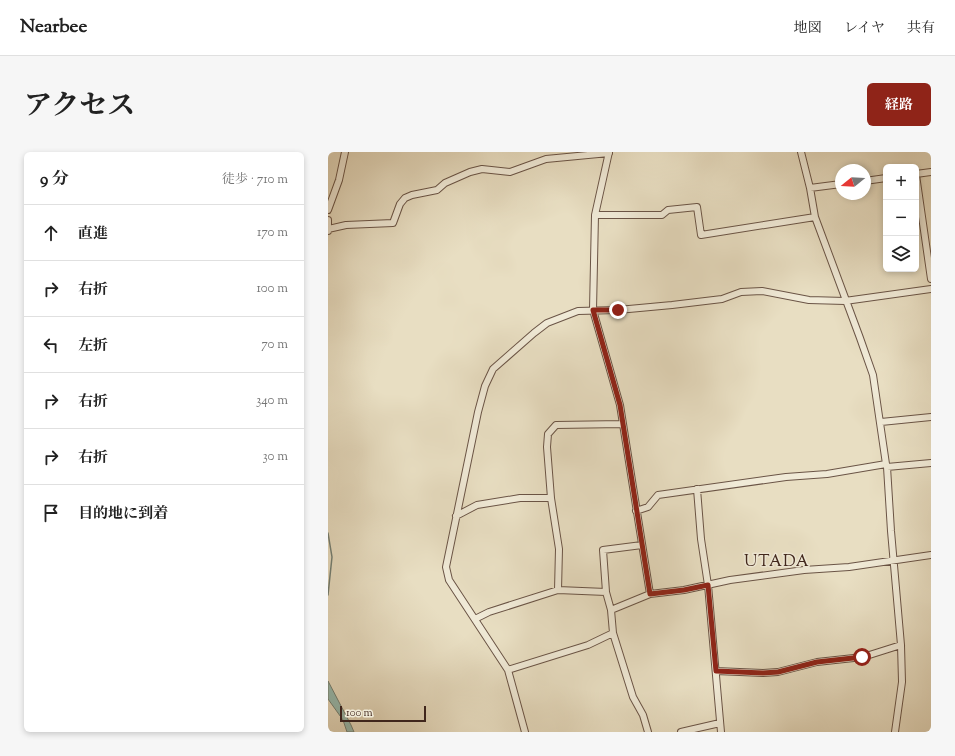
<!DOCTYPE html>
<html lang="ja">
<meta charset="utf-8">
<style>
:root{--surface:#fff;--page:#f6f6f6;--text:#222;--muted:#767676;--line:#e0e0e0;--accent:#8f2418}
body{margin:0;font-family:"Sorts Mill Goudy","Noto Serif JP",serif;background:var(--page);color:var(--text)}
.controls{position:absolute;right:12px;top:12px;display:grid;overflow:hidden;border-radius:6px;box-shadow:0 2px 6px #0003}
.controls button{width:36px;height:36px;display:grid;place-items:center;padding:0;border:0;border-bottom:1px solid var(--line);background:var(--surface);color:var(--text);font:20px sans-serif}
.compass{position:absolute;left:507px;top:12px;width:36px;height:36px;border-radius:50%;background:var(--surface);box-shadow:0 2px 6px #0003;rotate:252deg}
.scale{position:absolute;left:12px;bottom:10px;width:86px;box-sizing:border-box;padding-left:4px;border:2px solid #40261c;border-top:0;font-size:11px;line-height:14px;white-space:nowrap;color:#40261c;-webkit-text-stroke:3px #f0ead7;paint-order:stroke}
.stop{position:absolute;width:12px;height:12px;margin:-9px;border:3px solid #8f2418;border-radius:50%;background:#fff}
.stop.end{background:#8f2418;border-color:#fff;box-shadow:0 1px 4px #0008}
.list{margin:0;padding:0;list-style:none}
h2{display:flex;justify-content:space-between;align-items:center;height:52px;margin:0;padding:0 16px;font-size:17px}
h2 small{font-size:13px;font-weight:400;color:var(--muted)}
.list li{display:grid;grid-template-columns:26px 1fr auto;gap:12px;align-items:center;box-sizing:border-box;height:56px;padding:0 16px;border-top:1px solid var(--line)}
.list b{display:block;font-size:15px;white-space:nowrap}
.list em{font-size:13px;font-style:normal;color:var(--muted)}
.icon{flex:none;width:22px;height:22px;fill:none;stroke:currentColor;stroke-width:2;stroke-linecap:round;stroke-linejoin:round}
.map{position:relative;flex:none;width:603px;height:580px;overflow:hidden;border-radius:6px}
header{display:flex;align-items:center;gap:24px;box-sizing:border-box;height:56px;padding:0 20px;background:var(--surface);border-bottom:1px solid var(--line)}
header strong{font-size:19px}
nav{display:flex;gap:22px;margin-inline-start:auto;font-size:14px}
.intro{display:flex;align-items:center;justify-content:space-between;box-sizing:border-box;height:96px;padding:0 24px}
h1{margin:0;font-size:28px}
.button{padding:10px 18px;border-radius:6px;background:var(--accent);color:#fff;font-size:14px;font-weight:700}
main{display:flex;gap:24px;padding:0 24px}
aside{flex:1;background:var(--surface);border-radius:6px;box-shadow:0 2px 6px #0003}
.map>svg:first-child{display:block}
</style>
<header>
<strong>Nearbee</strong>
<nav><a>地図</a><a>レイヤ</a><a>共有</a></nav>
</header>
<div class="intro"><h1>アクセス</h1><a class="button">経路</a></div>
<main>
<aside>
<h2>9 分<small>徒歩 · 710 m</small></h2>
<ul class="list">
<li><svg class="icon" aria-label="ahead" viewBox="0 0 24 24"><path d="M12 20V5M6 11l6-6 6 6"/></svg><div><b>直進</b></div><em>170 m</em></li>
<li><svg class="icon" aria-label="right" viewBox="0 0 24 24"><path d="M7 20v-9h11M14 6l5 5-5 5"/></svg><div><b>右折</b></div><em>100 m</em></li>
<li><svg class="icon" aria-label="left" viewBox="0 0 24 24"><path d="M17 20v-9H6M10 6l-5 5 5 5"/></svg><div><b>左折</b></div><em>70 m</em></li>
<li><svg class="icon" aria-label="right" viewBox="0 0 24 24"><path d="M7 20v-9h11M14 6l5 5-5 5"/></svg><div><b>右折</b></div><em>340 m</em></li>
<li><svg class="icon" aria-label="right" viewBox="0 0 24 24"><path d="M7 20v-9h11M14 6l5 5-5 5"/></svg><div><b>右折</b></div><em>30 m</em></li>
<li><svg class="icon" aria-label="arrive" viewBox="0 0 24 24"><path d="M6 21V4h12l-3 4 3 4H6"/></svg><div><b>目的地に到着</b></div></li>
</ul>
</aside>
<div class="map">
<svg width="603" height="580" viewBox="0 0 603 580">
<rect width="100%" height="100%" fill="#e8dec2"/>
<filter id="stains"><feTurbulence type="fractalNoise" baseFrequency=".005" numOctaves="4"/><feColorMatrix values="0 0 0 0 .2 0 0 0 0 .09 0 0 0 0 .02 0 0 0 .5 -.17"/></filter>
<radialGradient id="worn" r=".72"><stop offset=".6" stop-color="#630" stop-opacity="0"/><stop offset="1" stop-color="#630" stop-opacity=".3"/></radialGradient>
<!-- water -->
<path fill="#97bcb1" stroke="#748075" d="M0,529L23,573L26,580H19L15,568L0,547Z"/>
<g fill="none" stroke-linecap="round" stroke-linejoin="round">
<!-- stream -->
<path stroke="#748075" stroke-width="1.5" d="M0,381L4,405L0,443"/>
<defs>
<path id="minor" d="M281,0L267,63L265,158L292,253L322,442
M473,0L482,36L487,65L532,186L545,223L558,312
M588,22L603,20
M588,23L603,127
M537,29L558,26
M482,36L513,32
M0,58L11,28L17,0
M267,63H334L340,58L369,55L373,83L487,65
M0,68V79
M0,77L18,73L65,71L72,52L77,46L84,43L109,38L117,31L142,20L154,17L182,20L218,7L281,1
M553,270L603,265
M559,315L563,379L573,493L574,530L567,580
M369,337L373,387L380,433L393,580
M308,359L320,355L330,343L458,325L499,322L558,312L559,315L603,311
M128,364L149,353L192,346H223
M230,438L231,397L223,346L219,295L220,282L228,273L295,272
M283,458L322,442L356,438L402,428L476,418L521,415L603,403
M147,467L161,460L230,438L278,440
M285,481L305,545L315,563L320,580
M180,518L260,493L285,481L283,458L278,440L275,398L314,393
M388,519L435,521L450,520L489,510L535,505L573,493
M197,580L180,518L121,428L118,415L150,260L157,234L165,217L206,181L219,171L250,159L290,158L344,153L394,147L413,140L434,139L481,148L517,149L603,137
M353,580L392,571"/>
</defs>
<!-- minor casing -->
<use href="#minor" stroke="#6a5446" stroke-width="8"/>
<!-- minor -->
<use href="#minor" stroke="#f0ead7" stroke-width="6"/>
</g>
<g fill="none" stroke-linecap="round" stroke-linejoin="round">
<!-- route -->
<path stroke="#8f2418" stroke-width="5" d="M290,158H265L292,253L322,442L356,438L380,433L388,519L435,521L450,520L489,510L534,505"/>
</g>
<g text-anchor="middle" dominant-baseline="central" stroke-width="3" stroke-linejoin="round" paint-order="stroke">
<!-- quarter labels -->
<g font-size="16" letter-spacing="1" fill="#40261c" stroke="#f0ead7">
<text x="449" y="410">UTADA</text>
</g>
</g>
<rect width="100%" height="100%" filter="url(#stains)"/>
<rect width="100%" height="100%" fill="url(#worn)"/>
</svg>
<div class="controls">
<button>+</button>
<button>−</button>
<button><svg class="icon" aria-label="layers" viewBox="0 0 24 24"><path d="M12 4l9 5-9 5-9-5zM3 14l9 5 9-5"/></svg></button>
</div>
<svg class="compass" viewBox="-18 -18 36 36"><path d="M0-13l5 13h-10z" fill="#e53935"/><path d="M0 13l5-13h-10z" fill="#767676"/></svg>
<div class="scale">100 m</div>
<div class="stop" style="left:534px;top:505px"></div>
<div class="stop end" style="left:290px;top:158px"></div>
</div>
</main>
